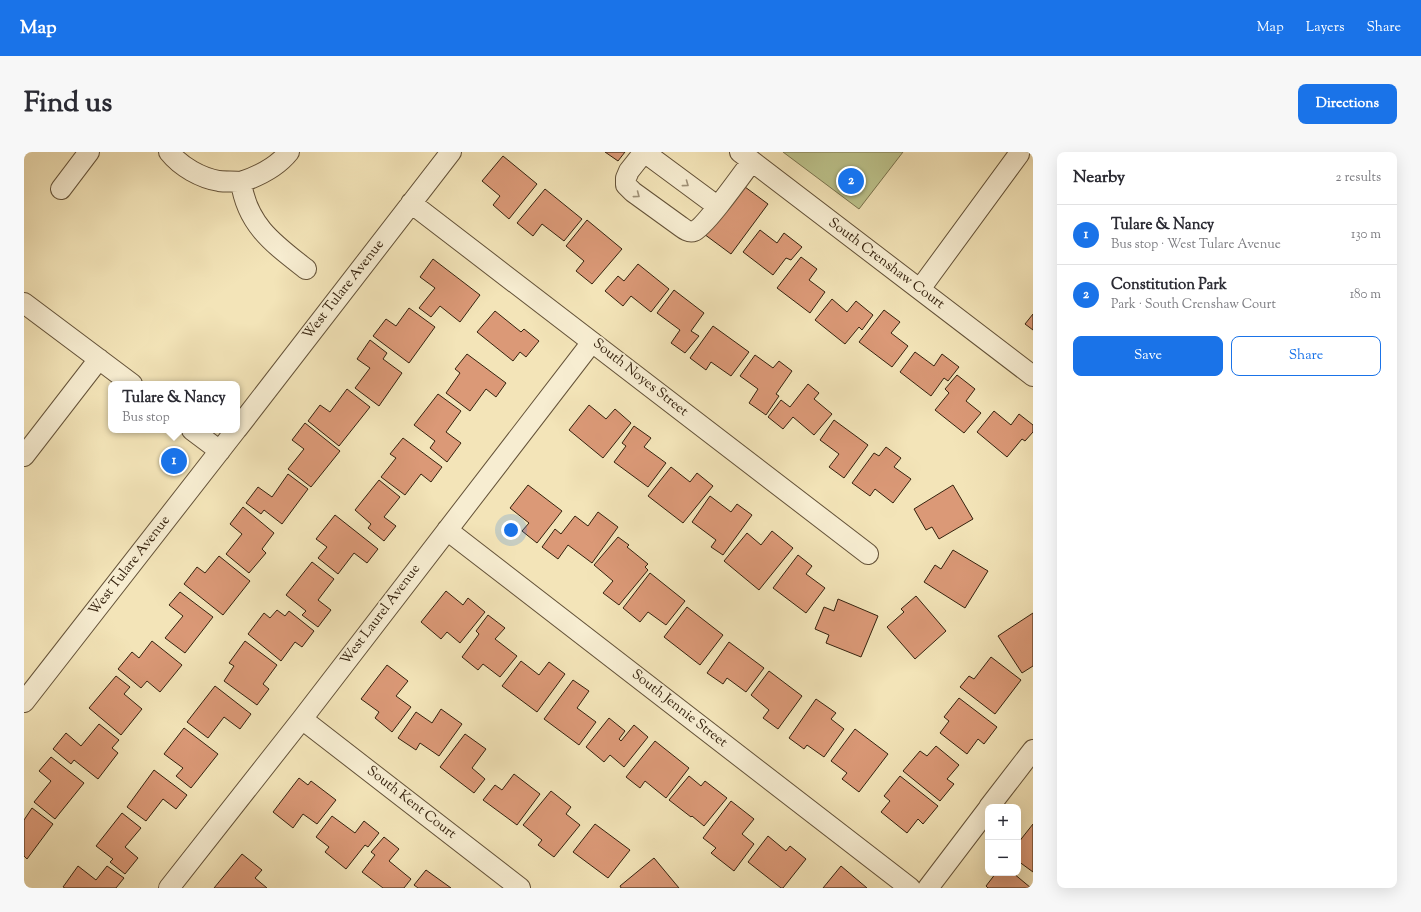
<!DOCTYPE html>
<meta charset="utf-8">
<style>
:root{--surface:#fff;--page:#f7f7f7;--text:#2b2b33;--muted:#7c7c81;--line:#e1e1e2;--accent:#1a73e8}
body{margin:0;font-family:"Sorts Mill Goudy",serif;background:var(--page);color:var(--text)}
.controls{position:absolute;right:12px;bottom:12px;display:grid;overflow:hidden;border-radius:8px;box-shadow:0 4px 16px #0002}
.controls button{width:36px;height:36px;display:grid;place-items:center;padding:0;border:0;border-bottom:1px solid var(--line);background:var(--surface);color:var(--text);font:20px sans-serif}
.you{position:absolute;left:487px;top:378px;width:14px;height:14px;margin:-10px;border:3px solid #fff;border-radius:50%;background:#1a73e8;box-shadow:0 0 0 6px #1a73e833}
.badge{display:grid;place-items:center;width:26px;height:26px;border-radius:50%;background:var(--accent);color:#fff;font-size:13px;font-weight:700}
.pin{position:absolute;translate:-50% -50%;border:2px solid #fff;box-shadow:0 1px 4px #0006}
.popup{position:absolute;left:84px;top:229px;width:132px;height:52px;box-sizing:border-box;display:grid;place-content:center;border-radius:8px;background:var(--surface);filter:drop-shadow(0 1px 3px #0005);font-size:13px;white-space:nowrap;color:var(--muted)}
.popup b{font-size:15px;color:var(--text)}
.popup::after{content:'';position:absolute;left:50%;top:100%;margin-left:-8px;border:8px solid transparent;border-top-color:var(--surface)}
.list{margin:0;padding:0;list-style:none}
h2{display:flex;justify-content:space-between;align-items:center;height:52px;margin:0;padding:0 16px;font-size:17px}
h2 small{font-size:13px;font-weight:400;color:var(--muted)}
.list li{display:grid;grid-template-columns:26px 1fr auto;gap:12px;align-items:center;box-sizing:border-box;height:60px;padding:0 16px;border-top:1px solid var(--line)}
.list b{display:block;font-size:15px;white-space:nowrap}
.list p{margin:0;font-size:13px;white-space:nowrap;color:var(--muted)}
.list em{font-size:13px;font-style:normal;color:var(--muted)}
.actions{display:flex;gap:8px;padding:12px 16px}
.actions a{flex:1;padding:9px 0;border:1px solid var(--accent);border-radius:8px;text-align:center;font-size:14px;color:var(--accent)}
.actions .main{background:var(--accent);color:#fff}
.map{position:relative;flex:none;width:1009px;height:736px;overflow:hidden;border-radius:8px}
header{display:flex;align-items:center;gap:24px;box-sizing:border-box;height:56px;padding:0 20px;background:var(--accent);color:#fff}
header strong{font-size:19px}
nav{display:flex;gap:22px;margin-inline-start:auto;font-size:14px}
.intro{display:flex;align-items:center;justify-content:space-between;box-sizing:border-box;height:96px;padding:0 24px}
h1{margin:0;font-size:28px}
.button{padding:10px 18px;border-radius:8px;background:var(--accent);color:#fff;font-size:14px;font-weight:700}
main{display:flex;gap:24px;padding:0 24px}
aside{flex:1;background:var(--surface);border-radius:8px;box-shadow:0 4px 16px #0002}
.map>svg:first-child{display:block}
</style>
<header>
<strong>Map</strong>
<nav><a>Map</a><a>Layers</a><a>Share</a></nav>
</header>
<div class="intro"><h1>Find us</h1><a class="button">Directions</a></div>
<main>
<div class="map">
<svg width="1009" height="736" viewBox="0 0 1009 736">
<rect width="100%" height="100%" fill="#f3e4b8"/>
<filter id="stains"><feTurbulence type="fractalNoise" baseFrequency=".005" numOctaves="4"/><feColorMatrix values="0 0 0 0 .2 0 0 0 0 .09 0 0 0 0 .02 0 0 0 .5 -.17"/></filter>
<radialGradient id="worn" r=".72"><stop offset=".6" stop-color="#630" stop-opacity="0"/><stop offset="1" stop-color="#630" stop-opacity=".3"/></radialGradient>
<!-- green -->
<path fill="#bdc48d" stroke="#79734e" d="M759,0H879L835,57Z"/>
<!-- building -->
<path fill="#db9977" stroke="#35220e" d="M581,0H601L594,9Z
M479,4L513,32L485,67L469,53L476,44L458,29Z
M717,32L744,52L707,102L680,82Z
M521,37L558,67L540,89L518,72L509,84L493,71Z
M563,68L598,97L568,132L552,119L560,109L542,94Z
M736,78L753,91L760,81L778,95L767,108L762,106L749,123L719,100Z
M777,105L793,117L785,128L801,140L786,161L753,136Z
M409,107L456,143L436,170L416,154L407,165L395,156L411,136L396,125Z
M614,112L645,137L627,160L607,144L599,154L581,139L594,124L600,129Z
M650,138L680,161L667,179L675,184L661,201L647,191L656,178L633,161Z
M808,147L823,160L832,149L849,163L838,178L835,175L821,192L791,168Z
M385,156L411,175L385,211L349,184L362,167L372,174Z
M860,158L876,170L867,181L884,194L868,215L835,190Z
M471,159L497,180L500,177L515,189L502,205L496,200L489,209L453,180Z
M1009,162V178L1001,172Z
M689,174L725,200L707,224L687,210L682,218L666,206Z
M346,188L363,201L359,207L378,221L355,254L331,236L346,216L333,207Z
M891,200L910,214L918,202L935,215L924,229L920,226L907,244L876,220Z
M443,202L482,231L472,245L462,237L446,259L422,241L436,221L431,217Z
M731,203L749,216L755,209L768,219L752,242L755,244L742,263L725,251L734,237L716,224Z
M933,223L951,237L942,249L957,261L940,281L911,258L925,241L921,237Z
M784,232L795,241L790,247L808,262L790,283L769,265L759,277L744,265L757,248L766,255Z
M323,237L346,255L315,294L284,269L296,253L306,260Z
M414,242L437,259L422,280L437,291L423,310L406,296L411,289L390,273Z
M565,253L582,267L591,257L607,271L579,306L545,278Z
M970,259L987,273L995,262L1009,273V280L1001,289L998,287L983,305L953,280Z
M810,268L844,293L820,326L805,315L815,302L796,288Z
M281,271L316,299L287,335L264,317L280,297L268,288Z
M610,274L627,286L620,295L642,311L624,335L590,310L602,294L598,291Z
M379,286L418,315L407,330L397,322L381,343L357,325L372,306L366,302Z
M862,295L877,306L870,315L887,327L869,351L851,337L846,344L828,331L850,301L855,304Z
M647,315L666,330L673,321L689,334L659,371L624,344Z
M264,322L284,337L258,372L240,358L237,362L222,351L234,335L248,345Z
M355,328L376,345L360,365L372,374L360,389L344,376L347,372L331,358Z
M504,333L538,359L513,391L498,379L505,371L486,356Z
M929,333L949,367L915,387L908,375L902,378L890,357Z
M686,344L707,360L713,352L728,363L699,403L687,395L692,388L668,370Z
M219,355L250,381L238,397L242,401L225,421L202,402L218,382L206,372Z
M574,360L594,375L568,411L544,393L534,407L518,395L531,377L537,382L551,364L564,374Z
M311,363L354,397L343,411L330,401L314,422L294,406L303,395L292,387Z
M748,379L769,396L735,438L700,409L723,381L737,393Z
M594,385L605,393L603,395L624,412L621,415L624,418L595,453L579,441L589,429L570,413Z
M929,398L964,419L941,456L900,430L911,413L917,417Z
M774,403L788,414L782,422L801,436L782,461L749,436Z
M195,404L226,429L199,463L160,432L173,415L181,421Z
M288,410L310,427L294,448L307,458L294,475L278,463L282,459L262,443Z
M626,421L661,449L642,473L624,460L616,470L599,456Z
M422,439L439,453L444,446L461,460L436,491L423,480L417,487L397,470Z
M156,440L189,465L161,501L141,486L159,464L145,453Z
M892,444L922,479L891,507L863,475L880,460L877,457Z
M814,447L854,464L837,505L802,491L805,483L791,477L800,455L810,459Z
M663,455L699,483L676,513L640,485Z
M253,458L261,464L265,459L290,479L278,495L271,490L257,509L224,482L240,461L246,466Z
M1009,461V514L998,521L974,484Z
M464,463L481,476L471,487L493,504L476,525L459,512L454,518L438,505L455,482L452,479Z
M128,489L158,513L136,540L123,529L117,536L94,517L108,500L115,506Z
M221,489L253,513L239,532L245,537L233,553L200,529L210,514L205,511Z
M705,490L740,516L722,540L703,526L699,532L683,521Z
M967,505L997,528L971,562L936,535L945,524L950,527Z
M497,509L515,523L525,510L541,522L513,560L478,534Z
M363,513L384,529L372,544L387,555L368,580L351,566L355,560L337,547Z
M745,519L778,544L754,577L739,566L745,558L727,543Z
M92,524L106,535L100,542L118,557L97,583L65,556Z
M549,528L565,539L553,556L572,570L555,593L520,567Z
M191,534L227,562L216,577L200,565L184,586L163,570Z
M935,546L973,575L960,592L954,587L943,602L916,581L925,569L920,565Z
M792,547L812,561L807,567L820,577L800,605L783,593L780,597L765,586Z
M417,557L438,572L415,604L396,591L392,598L374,586L392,560L408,571Z
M585,566L601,579L595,587L597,589L610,573L624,585L600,615L586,603L580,610L562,595Z
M75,572L95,588L88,596L94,601L74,627L50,608L47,612L29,597L42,581L57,594Z
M160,576L194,602L167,636L152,624L159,616L140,602Z
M831,577L864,602L835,640L818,627L823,621L807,609Z
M441,582L462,597L448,616L461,627L450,641L416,615Z
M631,589L665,616L642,646L621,629L616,636L602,625Z
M912,594L935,613L923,627L930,632L916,649L879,619L896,599L903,604Z
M27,605L60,631L31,667L10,650L27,629L15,619Z
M130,618L163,643L152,657L139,647L122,669L103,655Z
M490,622L516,642L493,673L459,648L471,633L478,638Z
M665,624L677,634L681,629L703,646L680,674L668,664L667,665L645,648Z
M876,624L914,654L899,672L894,667L883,681L857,660L866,649L860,644Z
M275,626L284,633L287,629L312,648L293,672L279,662L269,676L249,660Z
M527,639L547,655L542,662L556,673L530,705L514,693L518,688L499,673Z
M707,649L730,667L718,682L730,692L710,719L687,701L692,696L679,686Z
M8,656L29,672L3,707L0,704V668Z
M98,661L117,676L101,695L114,706L101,722L86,710L89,707L72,694Z
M308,664L331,681L340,669L355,681L344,695L341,693L322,717L301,700L305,695L292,685Z
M571,672L606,698L584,726L549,700Z
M1009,672V720L994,709V691Z
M744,684L762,699L766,694L782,707L759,736H757L724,710Z
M360,685L375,697L365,709L387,727L380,736H359L338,720L351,703L347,700Z
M218,702L238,718L231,726L243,736H190Z
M630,706L655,736H597L596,734Z
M54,714L72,728L83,714L100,726L92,736H41L39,735Z
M817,714L843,736H799Z
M402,718L427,736H394L390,733Z
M972,721H989L1007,736H964L962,734Z"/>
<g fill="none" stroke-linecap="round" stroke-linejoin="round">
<defs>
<path id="minor" d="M145,0C157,15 177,26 195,29C202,30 210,29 217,30C223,73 250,92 282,117
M716,0L1009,224
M217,30C235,24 253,15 265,0
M37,37L65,0
M387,51L844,402
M693,54L620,0L605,19L602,26V33L609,40L656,74C660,77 665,81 670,79C680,76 719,21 728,9
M896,137L995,2
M0,151L108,232
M213,277L427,0
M168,278L196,299
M0,304L75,207
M423,378L886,736
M0,550L212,278
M278,567L496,736
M965,655L1009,598
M145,736L278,567L568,190
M904,736L964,657"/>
</defs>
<!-- minor casing -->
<use href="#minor" stroke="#645238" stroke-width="22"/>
<!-- minor -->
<use href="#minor" stroke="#f7edd1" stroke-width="20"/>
</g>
<!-- one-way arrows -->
<defs><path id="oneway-chevron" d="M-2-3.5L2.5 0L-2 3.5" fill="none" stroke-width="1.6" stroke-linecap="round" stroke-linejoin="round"/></defs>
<g stroke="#a09279">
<use href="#oneway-chevron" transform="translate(662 32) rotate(36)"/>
<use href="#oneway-chevron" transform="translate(613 43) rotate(37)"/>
</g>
<g text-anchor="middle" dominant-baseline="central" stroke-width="4" stroke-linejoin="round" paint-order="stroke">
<!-- street labels -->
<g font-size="14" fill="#35220e" stroke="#f7edd1">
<text transform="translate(862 112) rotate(37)">South Crenshaw Court</text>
<text transform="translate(320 138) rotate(-52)">West Tulare Avenue</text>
<text transform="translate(616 226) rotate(38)">South Noyes Street</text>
<text transform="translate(106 414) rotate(-52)">West Tulare Avenue</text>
<text transform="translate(357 463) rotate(-53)">West Laurel Avenue</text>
<text transform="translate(655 557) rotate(38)">South Jennie Street</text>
<text transform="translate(387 651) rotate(38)">South Kent Court</text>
</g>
</g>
<rect width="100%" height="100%" filter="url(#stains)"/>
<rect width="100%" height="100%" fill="url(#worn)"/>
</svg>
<div class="controls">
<button>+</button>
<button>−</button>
</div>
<div class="you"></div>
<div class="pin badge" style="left:150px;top:309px">1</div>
<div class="popup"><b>Tulare &amp; Nancy</b>Bus stop</div>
<div class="pin badge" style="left:827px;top:29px">2</div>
</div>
<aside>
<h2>Nearby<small>2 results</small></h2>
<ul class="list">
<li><span class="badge">1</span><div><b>Tulare &amp; Nancy</b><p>Bus stop · West Tulare Avenue</p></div><em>130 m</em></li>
<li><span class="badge">2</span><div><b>Constitution Park</b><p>Park · South Crenshaw Court</p></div><em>180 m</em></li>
</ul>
<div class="actions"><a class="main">Save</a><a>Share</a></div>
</aside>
</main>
